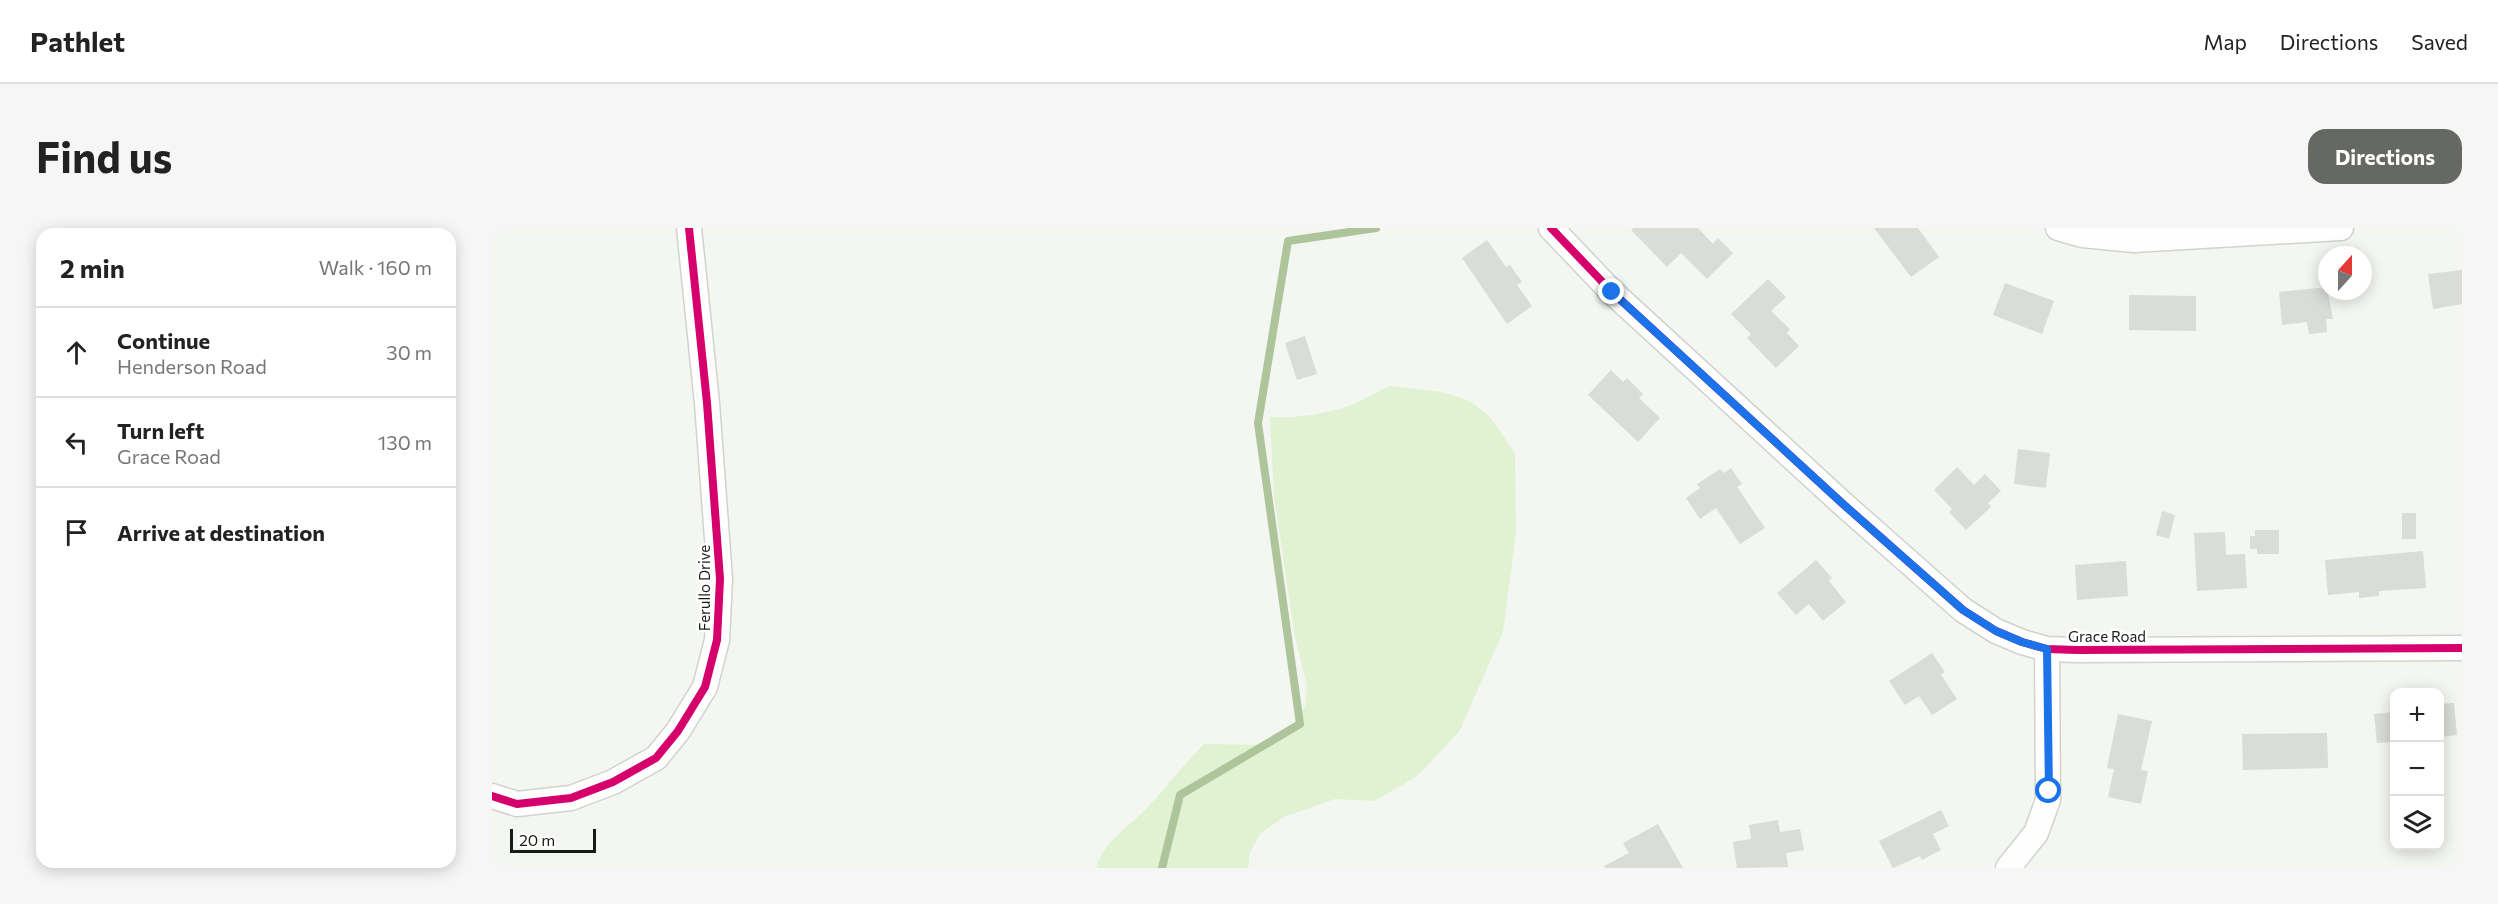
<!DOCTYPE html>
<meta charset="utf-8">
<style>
:root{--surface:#fff;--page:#f6f6f6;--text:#222;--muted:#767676;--line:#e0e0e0;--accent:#656863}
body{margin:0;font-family:Commissioner,sans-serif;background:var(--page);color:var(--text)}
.controls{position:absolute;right:18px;bottom:18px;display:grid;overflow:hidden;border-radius:12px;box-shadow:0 3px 15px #0003}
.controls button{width:54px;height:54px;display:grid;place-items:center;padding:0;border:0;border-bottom:2px solid var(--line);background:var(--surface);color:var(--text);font:30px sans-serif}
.compass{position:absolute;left:1826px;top:18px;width:54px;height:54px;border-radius:50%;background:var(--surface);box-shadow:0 3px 15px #0003;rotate:21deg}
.scale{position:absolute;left:18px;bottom:15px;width:86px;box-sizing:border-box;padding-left:6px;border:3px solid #191b17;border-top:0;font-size:16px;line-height:21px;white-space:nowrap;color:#191b17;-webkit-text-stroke:4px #fff;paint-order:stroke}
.stop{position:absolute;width:18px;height:18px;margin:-14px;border:4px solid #1a73e8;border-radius:50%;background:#fff}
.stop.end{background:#1a73e8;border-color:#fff;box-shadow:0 2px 6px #0008}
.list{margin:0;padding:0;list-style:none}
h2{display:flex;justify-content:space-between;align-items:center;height:78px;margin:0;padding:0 24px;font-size:26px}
h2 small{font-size:20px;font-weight:400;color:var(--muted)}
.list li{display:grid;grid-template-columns:39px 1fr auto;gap:18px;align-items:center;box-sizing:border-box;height:90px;padding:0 24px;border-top:2px solid var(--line)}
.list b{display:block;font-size:22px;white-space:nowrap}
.list p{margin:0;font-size:20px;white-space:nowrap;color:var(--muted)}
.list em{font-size:20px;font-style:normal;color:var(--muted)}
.icon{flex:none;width:33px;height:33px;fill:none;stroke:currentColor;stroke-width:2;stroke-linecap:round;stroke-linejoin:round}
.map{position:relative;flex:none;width:1970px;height:640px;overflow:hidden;border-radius:18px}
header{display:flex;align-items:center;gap:36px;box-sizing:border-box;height:84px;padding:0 30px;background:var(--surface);border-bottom:2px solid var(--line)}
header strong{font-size:28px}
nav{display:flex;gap:33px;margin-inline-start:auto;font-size:21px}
.intro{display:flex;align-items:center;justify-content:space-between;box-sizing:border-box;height:144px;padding:0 36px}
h1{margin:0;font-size:42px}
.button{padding:15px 27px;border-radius:18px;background:var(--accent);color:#fff;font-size:21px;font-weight:700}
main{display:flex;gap:36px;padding:0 36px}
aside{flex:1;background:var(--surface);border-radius:18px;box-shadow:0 3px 15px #0003}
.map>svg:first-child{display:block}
</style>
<header>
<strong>Pathlet</strong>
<nav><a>Map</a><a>Directions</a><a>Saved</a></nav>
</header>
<div class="intro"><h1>Find us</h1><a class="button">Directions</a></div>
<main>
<aside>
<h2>2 min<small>Walk · 160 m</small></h2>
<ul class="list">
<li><svg class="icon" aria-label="ahead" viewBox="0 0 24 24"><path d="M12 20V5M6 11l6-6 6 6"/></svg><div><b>Continue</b><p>Henderson Road</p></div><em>30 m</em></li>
<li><svg class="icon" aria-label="left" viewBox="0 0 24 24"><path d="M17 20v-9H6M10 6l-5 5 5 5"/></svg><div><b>Turn left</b><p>Grace Road</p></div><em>130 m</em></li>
<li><svg class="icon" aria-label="arrive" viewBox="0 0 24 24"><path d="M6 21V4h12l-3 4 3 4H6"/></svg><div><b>Arrive at destination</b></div></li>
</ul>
</aside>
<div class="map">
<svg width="1970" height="640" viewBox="0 0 1970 640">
<rect width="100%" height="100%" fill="#f3f6f1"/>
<!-- green -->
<path fill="#e0f2d2" d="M898,158L950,164L978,173L997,188L1023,225L1024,304L1011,404L967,504L924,549L882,573L843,571L792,589L769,605L758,624L756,640H604C612,613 635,601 654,581C674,560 691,537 712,516L769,517L798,507L813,478L815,458L803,409L782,269L778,189C801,191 833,186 856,178C869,174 883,164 898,158Z"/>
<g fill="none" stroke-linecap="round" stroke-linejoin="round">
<!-- stream -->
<path stroke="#aec49a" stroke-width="8" d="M670,640L688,567L808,496L766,195L796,13L884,0"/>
</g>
<!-- building -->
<path fill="#d9dcd7" d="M1142,0H1206L1221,16L1226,10L1241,25L1215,51L1189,25L1175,39L1139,2Z
M1382,0H1426L1447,29L1419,49Z
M995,12L1014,39L1018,37L1030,54L1025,57L1040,78L1015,96L970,30Z
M1970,42V76L1941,81L1936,46Z
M1276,51L1294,69L1279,83L1298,101L1295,105L1307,118L1284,140L1255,110L1259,106L1239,86Z
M1513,55L1562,73L1550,106L1501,87Z
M1835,59L1841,91H1834L1835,104L1817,106L1815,94L1790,97L1787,64Z
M1637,67L1704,68V103L1637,102Z
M813,108L825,146L805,152L793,115Z
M1119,142L1131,154L1135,150L1151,166L1147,170L1168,190L1146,214L1096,167Z
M1526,221L1558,225L1554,260L1522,256Z
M1465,239L1482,257L1493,246L1509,263L1496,275L1499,279L1474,302L1457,284L1460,281L1442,262Z
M1239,240L1250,256L1245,259L1273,300L1248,316L1224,280L1208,291L1194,270L1208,260L1205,256L1228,241L1232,245Z
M1670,283L1683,287L1677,311L1664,307Z
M1910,285H1924V311H1910Z
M1763,302H1787V326H1765V321H1758V308H1763Z
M1733,304L1734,327L1753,326L1755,360L1705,363L1702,305Z
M1931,323L1934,360L1887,363V368L1867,370V364L1836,367L1833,332Z
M1324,332L1340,350L1337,353L1354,374L1331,393L1317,376L1304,387L1285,365Z
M1634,333L1636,368L1585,372L1583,337Z
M1440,425L1453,444L1449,447L1465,471L1440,487L1427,468L1413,477L1397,453Z
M1962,475L1965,507L1948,509V476Z
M1902,484V514L1885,515L1882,486Z
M1626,486L1660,493L1649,542L1656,543L1649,576L1616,569L1622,541L1615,540Z
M1835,505L1836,540L1751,542L1750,506Z
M1449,582L1457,598L1441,606L1449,622L1430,632L1428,628L1401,640L1387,613Z
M1286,592L1288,604L1308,601L1312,622L1294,625L1296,639L1245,640L1241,614L1259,611L1257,597Z
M1166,596L1191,640H1113L1112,638L1137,625L1131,615Z"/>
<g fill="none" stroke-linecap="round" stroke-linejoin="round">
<defs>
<path id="street" d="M1059,0L1120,64L1351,276L1471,382L1504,403L1530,414L1555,421L1585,422L1970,420
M1566,0L1590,7L1642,12L1849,0
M0,568L25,576L79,570L121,554L164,530L186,503L213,459L225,412L228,351L215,175L197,0
M1516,640L1544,605L1556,572L1555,421"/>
</defs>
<!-- street casing -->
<use href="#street" stroke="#d0d3ce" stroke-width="27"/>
<!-- street -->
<use href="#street" stroke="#fdfefd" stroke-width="24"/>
<defs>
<path id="cycleway" d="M1059,0L1120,64L1351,276L1471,382L1504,403L1530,414L1555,421L1585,422L1970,420
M0,568L25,576L79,570L121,554L164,530L186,503L213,459L225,412L228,351L215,175L197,0"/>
</defs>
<!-- cycleway casing -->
<use href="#cycleway" stroke="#fff" stroke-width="11"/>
<!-- cycleway -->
<use href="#cycleway" stroke="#d6006c" stroke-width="8"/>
</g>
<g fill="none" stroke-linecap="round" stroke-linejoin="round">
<!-- route -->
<path stroke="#1a73e8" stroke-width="8" d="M1120,64L1351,276L1471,382L1504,403L1530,414L1555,421L1557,563"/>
</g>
<g text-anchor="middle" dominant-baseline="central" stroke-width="5" stroke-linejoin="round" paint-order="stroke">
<!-- street labels -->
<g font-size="15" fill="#191b17" stroke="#fff">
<text transform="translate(212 360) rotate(-90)">Ferullo Drive</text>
<text x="1615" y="408">Grace Road</text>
</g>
</g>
</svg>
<div class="controls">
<button>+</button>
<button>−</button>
<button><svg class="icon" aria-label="layers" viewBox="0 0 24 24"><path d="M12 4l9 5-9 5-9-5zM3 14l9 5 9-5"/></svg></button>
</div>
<svg class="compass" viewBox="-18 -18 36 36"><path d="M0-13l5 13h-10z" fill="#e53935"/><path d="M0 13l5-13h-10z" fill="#767676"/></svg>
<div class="scale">20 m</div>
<div class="stop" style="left:1557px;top:563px"></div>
<div class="stop end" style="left:1120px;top:64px"></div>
</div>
</main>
